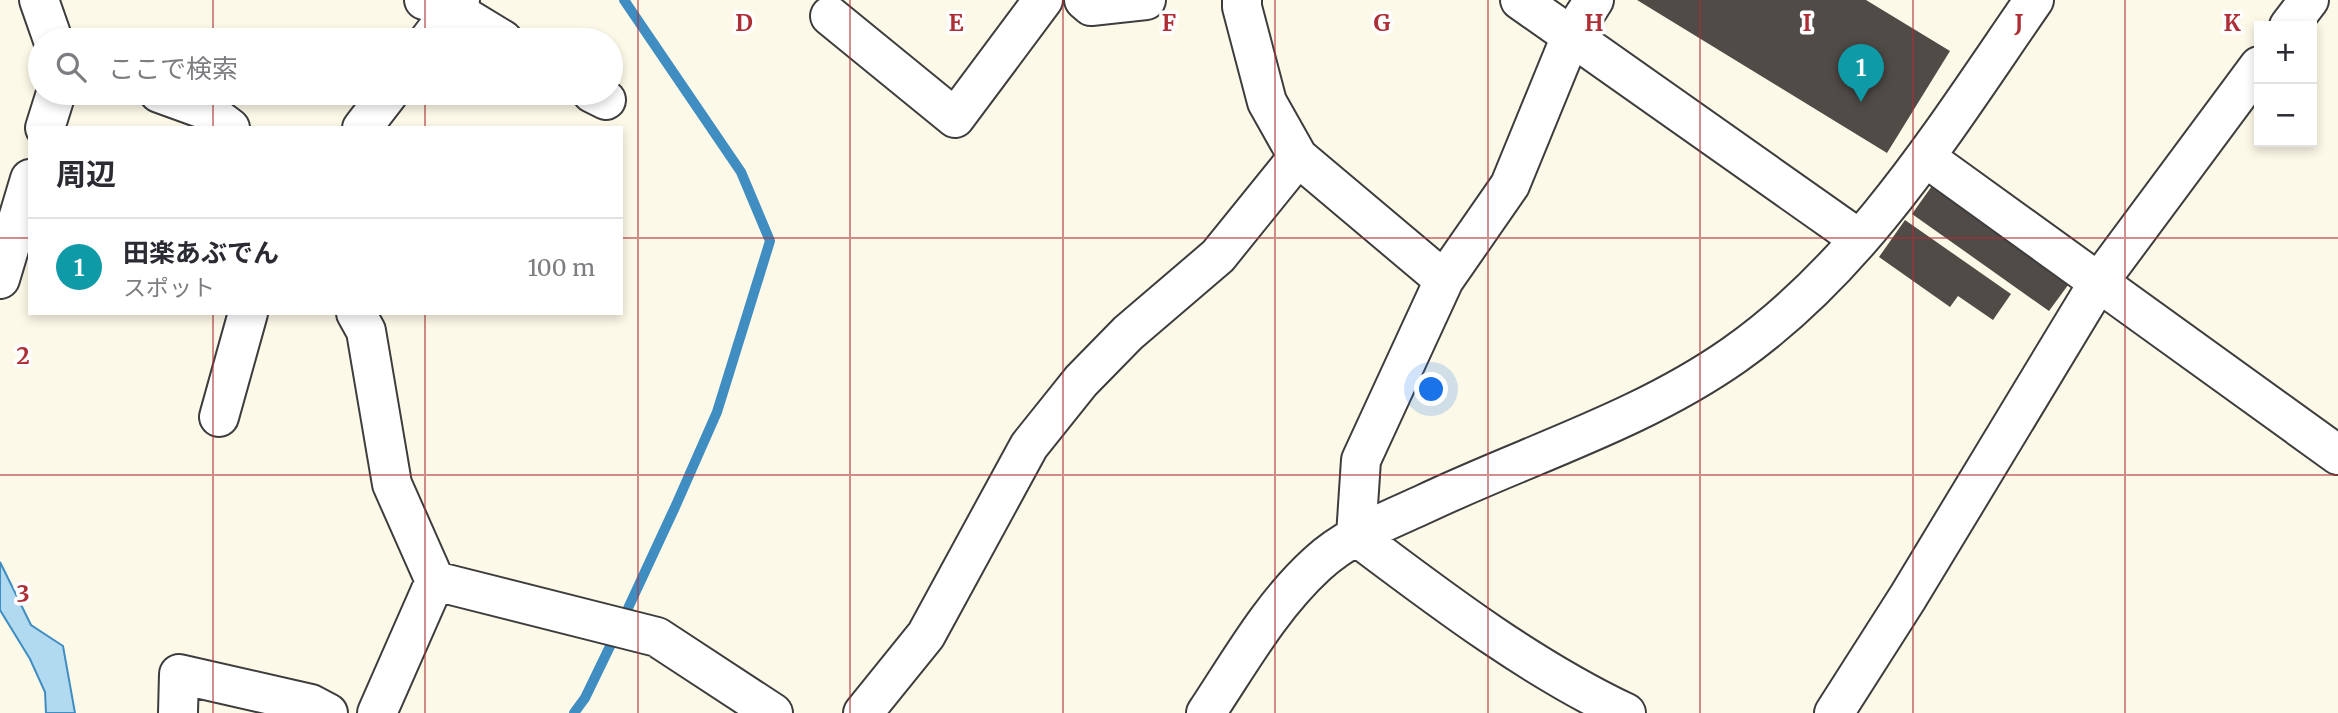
<!DOCTYPE html>
<html lang="ja">
<meta charset="utf-8">
<style>
:root{--surface:#fff;--page:#f2f2f3;--text:#2b2b33;--muted:#7c7c81;--line:#e1e1e2;--accent:#ad2f35}
body{margin:0;font-family:Merriweather,"Noto Sans JP",serif;background:var(--page);color:var(--text)}
.controls{position:absolute;right:21px;top:21px;display:grid;overflow:hidden;border-radius:0px;box-shadow:0 4px 10px #0003}
.controls button{width:63px;height:63px;display:grid;place-items:center;padding:0;border:0;border-bottom:2px solid var(--line);background:var(--surface);color:var(--text);font:35px sans-serif}
.you{position:absolute;left:1432px;top:390px;width:24px;height:24px;margin:-18px;border:5px solid #fff;border-radius:50%;background:#1a73e8;box-shadow:0 0 0 10px #1a73e833}
.badge{display:grid;place-items:center;width:46px;height:46px;border-radius:50%;background:var(--accent);color:#fff;font-size:23px;font-weight:700}
.pin{position:absolute;translate:-50% -58px;filter:drop-shadow(0 2px 4px #0008)}
.pin::after{content:'';position:absolute;top:37px;width:24px;height:21px;background:inherit;clip-path:polygon(0 0,100% 0,50% 100%)}
.list{margin:0;padding:0;list-style:none}
h2{display:flex;justify-content:space-between;align-items:center;height:91px;margin:0;padding:0 28px;font-size:30px}
h2 small{font-size:23px;font-weight:400;color:var(--muted)}
.list li{display:grid;grid-template-columns:46px 1fr auto;gap:21px;align-items:center;box-sizing:border-box;height:98px;padding:0 28px;border-top:2px solid var(--line)}
.list b{display:block;font-size:26px;white-space:nowrap}
.list p{margin:0;font-size:23px;white-space:nowrap;color:var(--muted)}
.list em{font-size:23px;font-style:normal;color:var(--muted)}
.icon{flex:none;width:38px;height:38px;fill:none;stroke:currentColor;stroke-width:2;stroke-linecap:round;stroke-linejoin:round}
.map{position:relative;flex:none;width:2338px;height:713px;overflow:hidden}
.search{position:absolute;background:var(--surface);box-shadow:0 4px 10px #0003;left:28px;top:28px;width:595px;height:77px;display:flex;align-items:center;gap:18px;box-sizing:border-box;padding:0 24px;border-radius:38px;color:var(--muted);font-size:26px}
.panel{position:absolute;background:var(--surface);box-shadow:0 4px 10px #0003;left:28px;top:126px;width:595px;height:189px;border-radius:0px}
.map>svg:first-child{display:block}
</style>
<div class="map">
<svg width="2338" height="713" viewBox="0 0 2338 713">
<rect width="100%" height="100%" fill="#fdf9e8"/>
<!-- water -->
<path fill="#b1d9f0" stroke="#3f8dc1" stroke-width="2" d="M0,562L31,625L63,646L75,713H46L45,692L30,659L0,610Z"/>
<g fill="none" stroke-linecap="round" stroke-linejoin="round">
<!-- stream -->
<path stroke="#3f8dc1" stroke-width="10" d="M623,619L676,505L717,412L770,241L741,172L624,0
M574,713L585,698L615,636"/>
</g>
<!-- building -->
<path fill="#514b47" d="M1637,0H1866L1950,51L1887,153Z
M1934,183L2071,281L2049,311L1912,214Z
M1905,220L2011,294L1993,320L1958,296L1950,307L1879,257Z"/>
<g fill="none" stroke-linecap="round" stroke-linejoin="round">
<defs>
<path id="minor" d="M39,0L53,40
M424,0L452,9L503,40
M1084,0L1091,6L1146,0
M1242,0V7L1267,102L1298,157L1444,280
M1520,0L1859,239
M1594,0L1571,36L1510,185L1444,280L1361,460L1356,536C1441,600 1529,667 1626,713
M830,16L955,118L1043,0
M2289,26L2309,0
M429,40L460,0
M159,93L206,110L230,128
M592,93L606,100
M45,128L56,93
M362,128L389,93
M1925,157L2338,455
M0,279L30,179
M356,313L366,331L392,484L435,581L377,713
M219,417L248,313
M435,581L657,637L773,713
M178,713L179,674L311,704L328,713
M863,713L926,635L1029,446L1081,381L1128,333L1218,256L1298,157
M1206,713C1240,662 1271,606 1317,564C1347,536 1387,521 1424,504C1527,455 1640,421 1734,355C1862,265 1946,127 2034,0
M1834,713L1908,597L2098,283L2259,66"/>
</defs>
<!-- minor casing -->
<use href="#minor" stroke="#3d3d3d" stroke-width="42"/>
<!-- minor -->
<use href="#minor" stroke="#fff" stroke-width="38"/>
</g>
<!-- grid -->
<path fill="none" stroke="#ad2f35" stroke-width="2" stroke-opacity="0.55" d="M213,0V40M425,0V40M638,0V713M850,0V713M1063,0V713M1275,0V713M1488,0V713M1700,0V713M1913,0V713M2125,0V713M213,93V128M425,93V128M0,238H30M621,238H2338M213,313V713M425,313V713M0,475H2338"/>
<g font-size="23" text-anchor="middle" font-weight="bold" fill="#ad2f35" stroke="#fff" stroke-width="7" stroke-linejoin="round" paint-order="stroke">
<text x="744" y="31">D</text>
<text x="956" y="31">E</text>
<text x="1169" y="31">F</text>
<text x="1382" y="31">G</text>
<text x="1594" y="31">H</text>
<text x="1807" y="31">I</text>
<text x="2019" y="31">J</text>
<text x="2232" y="31">K</text>
<text x="23" y="364">2</text>
<text x="23" y="602">3</text>
</g>
</svg>
<div class="controls">
<button>+</button>
<button>−</button>
</div>
<div class="you"></div>
<div class="pin badge" style="left:1861px;top:102px;background:#0f9aa8">1</div>
<div class="search"><svg class="icon" aria-label="search" viewBox="0 0 24 24"><circle cx="10" cy="10" r="6"/><path d="M15 15l6 6"/></svg>ここで検索</div>
<section class="panel">
<h2>周辺<small></small></h2>
<ul class="list">
<li><span class="badge" style="background:#0f9aa8">1</span><div><b>田楽あぶでん</b><p>スポット</p></div><em>100 m</em></li>
</ul>
</section>
</div>
